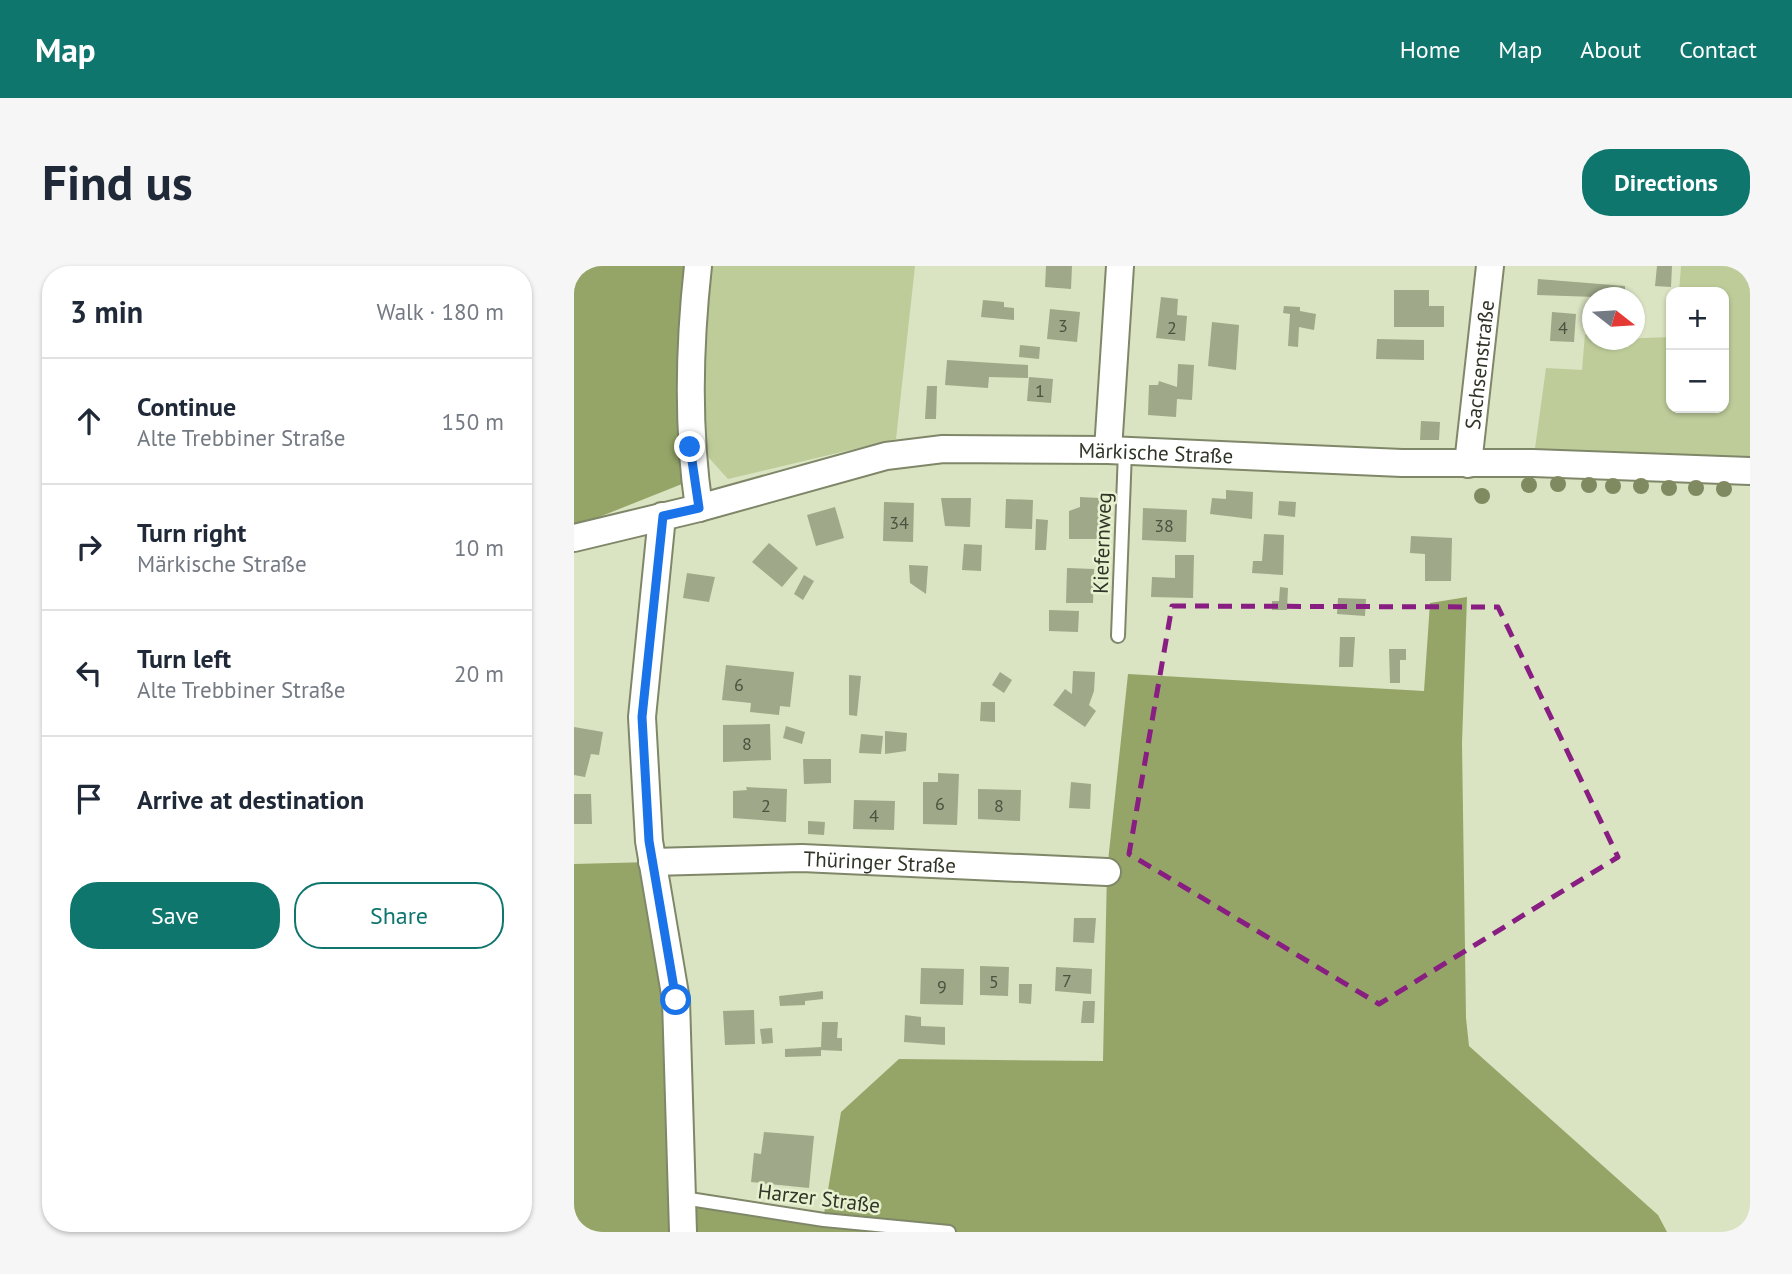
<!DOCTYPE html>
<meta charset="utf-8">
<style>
:root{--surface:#fff;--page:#f6f6f7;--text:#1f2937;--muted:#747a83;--line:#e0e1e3;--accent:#0f766e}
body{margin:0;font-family:"PT Sans",sans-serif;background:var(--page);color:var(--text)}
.controls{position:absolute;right:21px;top:21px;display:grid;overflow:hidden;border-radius:14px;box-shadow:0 2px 5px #0004}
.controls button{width:63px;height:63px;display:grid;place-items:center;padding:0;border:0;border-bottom:2px solid var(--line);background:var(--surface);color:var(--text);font:35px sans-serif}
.compass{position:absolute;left:1008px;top:21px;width:63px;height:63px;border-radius:50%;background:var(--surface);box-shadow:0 2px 5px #0004;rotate:107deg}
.stop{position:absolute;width:21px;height:21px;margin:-16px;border:5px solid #1a73e8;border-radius:50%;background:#fff}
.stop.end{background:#1a73e8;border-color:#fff;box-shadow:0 2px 7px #0008}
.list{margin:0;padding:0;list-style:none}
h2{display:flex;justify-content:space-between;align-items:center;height:91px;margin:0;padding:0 28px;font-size:30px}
h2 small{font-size:23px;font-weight:400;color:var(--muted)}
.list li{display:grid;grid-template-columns:46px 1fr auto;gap:21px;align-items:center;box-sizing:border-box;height:126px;padding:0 28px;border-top:2px solid var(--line)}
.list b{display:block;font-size:26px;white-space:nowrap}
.list p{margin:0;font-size:23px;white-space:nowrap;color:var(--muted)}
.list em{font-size:23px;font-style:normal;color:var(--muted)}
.actions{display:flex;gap:14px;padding:21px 28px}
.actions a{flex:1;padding:16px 0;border:2px solid var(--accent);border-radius:28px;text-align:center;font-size:24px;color:var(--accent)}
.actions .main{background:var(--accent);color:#fff}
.icon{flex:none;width:38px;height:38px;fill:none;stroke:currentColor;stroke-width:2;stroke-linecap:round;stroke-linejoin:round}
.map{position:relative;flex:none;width:1176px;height:966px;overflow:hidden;border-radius:28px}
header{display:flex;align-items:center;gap:42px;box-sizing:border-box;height:98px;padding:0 35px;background:var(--accent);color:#fff}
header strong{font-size:33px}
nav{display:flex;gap:38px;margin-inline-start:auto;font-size:24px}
.intro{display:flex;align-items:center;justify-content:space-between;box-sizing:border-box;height:168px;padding:0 42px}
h1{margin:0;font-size:49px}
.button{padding:18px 32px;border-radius:28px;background:var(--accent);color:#fff;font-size:24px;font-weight:700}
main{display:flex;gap:42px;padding:0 42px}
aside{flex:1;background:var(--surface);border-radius:28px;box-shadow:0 2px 5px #0004}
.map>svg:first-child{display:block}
</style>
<header>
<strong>Map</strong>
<nav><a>Home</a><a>Map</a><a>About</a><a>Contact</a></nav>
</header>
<div class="intro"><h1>Find us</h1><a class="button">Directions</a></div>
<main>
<aside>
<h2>3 min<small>Walk · 180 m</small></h2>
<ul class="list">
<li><svg class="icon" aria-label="ahead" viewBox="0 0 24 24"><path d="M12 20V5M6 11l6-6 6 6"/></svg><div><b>Continue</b><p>Alte Trebbiner Straße</p></div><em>150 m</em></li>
<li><svg class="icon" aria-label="right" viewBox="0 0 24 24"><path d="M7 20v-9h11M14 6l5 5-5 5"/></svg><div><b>Turn right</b><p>Märkische Straße</p></div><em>10 m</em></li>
<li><svg class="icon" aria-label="left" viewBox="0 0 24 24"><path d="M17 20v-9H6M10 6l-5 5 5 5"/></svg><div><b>Turn left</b><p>Alte Trebbiner Straße</p></div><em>20 m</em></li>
<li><svg class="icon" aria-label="arrive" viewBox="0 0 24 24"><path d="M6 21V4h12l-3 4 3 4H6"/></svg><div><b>Arrive at destination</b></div></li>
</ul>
<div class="actions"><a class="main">Save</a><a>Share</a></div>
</aside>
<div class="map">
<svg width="1176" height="966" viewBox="0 0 1176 966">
<rect width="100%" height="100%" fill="#dae3c2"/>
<!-- green -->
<path fill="#becc9a" d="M134,0H341L322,173L154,213L126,182Z
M1107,0H1176V205L959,197L972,102L1008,104L1011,68L1018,69V74L1097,71V142H1150V26H1105Z"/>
<!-- forest -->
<path fill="#95a567" d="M0,0H117L113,216L0,261Z
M893,331L888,477L892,752L895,780L1084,949L1093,966H0V598L78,596L109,931L249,954L267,846L325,793L529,795L533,605L554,408L850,425L856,337Z"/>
<!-- building -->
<path fill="#9fa888" d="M472,0H498L497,23L471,21Z
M1083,0H1098L1097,21L1081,20Z
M964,13L1051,20V32L963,29Z
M820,24H855V40H870V61H820Z
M587,31L604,33L603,49L613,50L611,75L582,72Z
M409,34L430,36V41L440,42V54L407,51Z
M710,40L726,41V45L742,48L740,64L725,61L724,81L714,80L716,48L709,47Z
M476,43L506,46L503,76L473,73Z
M978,46L1002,48L1000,76L976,75Z
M638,56L665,59L662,104L634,100Z
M803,73L850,74V94L802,93Z
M446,79L466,81L465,93L445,91Z
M373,94L454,99V112L415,111L414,122L371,119Z
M604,98L620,99L618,134L603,133L602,151L574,149L575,119H584L585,115L603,121Z
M455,111L479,113L477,137L453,135Z
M353,120H363L362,153H351Z
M847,155L866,156L865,174H846Z
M652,224L679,226L678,253L636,248L638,232L652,233Z
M506,231L525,232L524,273H495V245L506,241Z
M367,232H397L396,261L371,260Z
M432,233L459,234L458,263L431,262Z
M705,235L722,236L721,251L704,249Z
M310,236L340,237L339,276L309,275Z
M261,241L270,272L242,280L233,249Z
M569,242L613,244L612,276L568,274Z
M462,253L474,254L472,284H461Z
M690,268L710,269L709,309L678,307L679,295H688Z
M837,270L878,272L877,315H851V288L836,287Z
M195,277L224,302L208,321L178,296Z
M390,278L408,279L407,305L388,304Z
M601,289H620L619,332L577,331L578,311L601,312Z
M335,299L354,300L352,328L336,317Z
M493,302L520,303L519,337H492Z
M113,307L141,311L135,336L109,332Z
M230,309L240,315L229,334L220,328Z
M706,321L714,322L713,344H698V335H705Z
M764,332L792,333L791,350L763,348Z
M475,344L505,345L504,366L475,365Z
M766,371H781L779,401H765Z
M815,383H832V394H826V417H816Z
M152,399L220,406L216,441L206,440L205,449L176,446L177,437L148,434Z
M499,405L521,406L520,425L515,439L522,445L511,461L479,439L491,423L498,428Z
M426,406L438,414L430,427L418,419Z
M275,409L287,410L283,450L275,449Z
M407,436H421V456L406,455Z
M196,458L197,494L149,496V459Z
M212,460L231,466L228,478L209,472Z
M0,461L29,466L25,489L17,488L11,511L0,509Z
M311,465L333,467L332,485L311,488Z
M287,468L309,470L307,488L285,487Z
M229,493H257V517L230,518Z
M364,507L385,508L383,559L349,558V516H364Z
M497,516L517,518L516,543L495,542Z
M172,521L213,523L212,556L159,552V525L173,524Z
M404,523L447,524L446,555L404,553Z
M0,528H17L18,558H0Z
M280,534L321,535L320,564L279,563Z
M234,555L251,556L250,569L234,568Z
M500,652H522L520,677L499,676Z
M406,700L435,701L434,730L406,729Z
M482,701L518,703L517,728L481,725Z
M347,702L390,703L389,739L346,738Z
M445,718H458L457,738L445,737Z
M249,725V733L231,735V739L206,740L205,730Z
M509,735H521L520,757H507Z
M180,744L181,778L151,779L149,745Z
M331,749L347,751V760L371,761V779L330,776Z
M248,756H264L263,772H268V785L247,784V790L211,791V783L247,781Z
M198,762L199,777L188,778L186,763Z
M190,866L240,870L235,922L177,916L180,887L187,888Z"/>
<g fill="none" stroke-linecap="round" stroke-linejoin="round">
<defs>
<path id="service" d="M544,370L551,185
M109,932L250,954L375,966"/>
<g id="minor">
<path d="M124,0C115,81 113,161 125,242"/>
<path d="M534,184L546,0"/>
<path id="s1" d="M894,198L916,0"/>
<path d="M88,250L68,451L75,575L102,734L109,966"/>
<path id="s2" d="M0,272L125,242L312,190L369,183L534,184L828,197H959L1176,205"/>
<path id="s3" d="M78,596L228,592L533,606"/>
</g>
</defs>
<!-- service casing -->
<use href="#service" stroke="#7f8769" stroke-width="16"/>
<!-- minor casing -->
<use href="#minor" stroke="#7f8769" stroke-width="30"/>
<!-- service -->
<use href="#service" stroke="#fff" stroke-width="12"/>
<!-- minor -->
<use href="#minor" stroke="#fff" stroke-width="26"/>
</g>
<!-- trees -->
<g fill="#808a61">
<circle cx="984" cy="218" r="8"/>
<circle cx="955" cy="219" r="8"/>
<circle cx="1015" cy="219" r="8"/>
<circle cx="1039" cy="220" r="8"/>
<circle cx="1067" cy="220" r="8"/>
<circle cx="1095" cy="222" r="8"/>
<circle cx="1122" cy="222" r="8"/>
<circle cx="1150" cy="223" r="8"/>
<circle cx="908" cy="230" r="8"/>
</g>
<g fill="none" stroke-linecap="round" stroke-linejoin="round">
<!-- route -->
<path stroke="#1a73e8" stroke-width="9" d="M102,734L75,575L68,451L89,250L125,242L116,181"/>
</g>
<!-- marked area -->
<path fill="none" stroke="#881d82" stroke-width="5" stroke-dasharray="14 9" stroke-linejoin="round" d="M598,340L924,341L1044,591L805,738L555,588Z"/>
<g text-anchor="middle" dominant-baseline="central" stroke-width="5" stroke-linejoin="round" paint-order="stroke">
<!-- number labels -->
<g font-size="18" fill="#4c5240">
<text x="489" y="59">3</text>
<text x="598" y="61">2</text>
<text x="989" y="61">4</text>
<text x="466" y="124">1</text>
<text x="325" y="256">34</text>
<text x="590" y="259">38</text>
<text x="165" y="418">6</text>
<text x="173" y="477">8</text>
<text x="366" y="537">6</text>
<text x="192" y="539">2</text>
<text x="425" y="539">8</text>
<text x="300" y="549">4</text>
<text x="493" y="714">7</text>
<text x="420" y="715">5</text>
<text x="368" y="720">9</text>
</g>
<!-- street labels -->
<g font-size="21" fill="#313528" stroke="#e7f1cf">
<text stroke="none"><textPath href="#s1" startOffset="100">Sachsenstraße</textPath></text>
<text stroke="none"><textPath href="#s2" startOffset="593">Märkische Straße</textPath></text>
<text transform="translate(528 277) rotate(-88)">Kiefernweg</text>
<text stroke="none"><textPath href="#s3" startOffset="228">Thüringer Straße</textPath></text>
<text transform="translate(245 932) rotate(7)">Harzer Straße</text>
</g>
</g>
</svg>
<div class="controls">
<button>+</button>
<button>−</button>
</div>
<svg class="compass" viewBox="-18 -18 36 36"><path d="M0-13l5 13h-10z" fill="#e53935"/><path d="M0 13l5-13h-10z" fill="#747a83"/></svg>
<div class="stop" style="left:102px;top:734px"></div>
<div class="stop end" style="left:116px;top:181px"></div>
</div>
</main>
